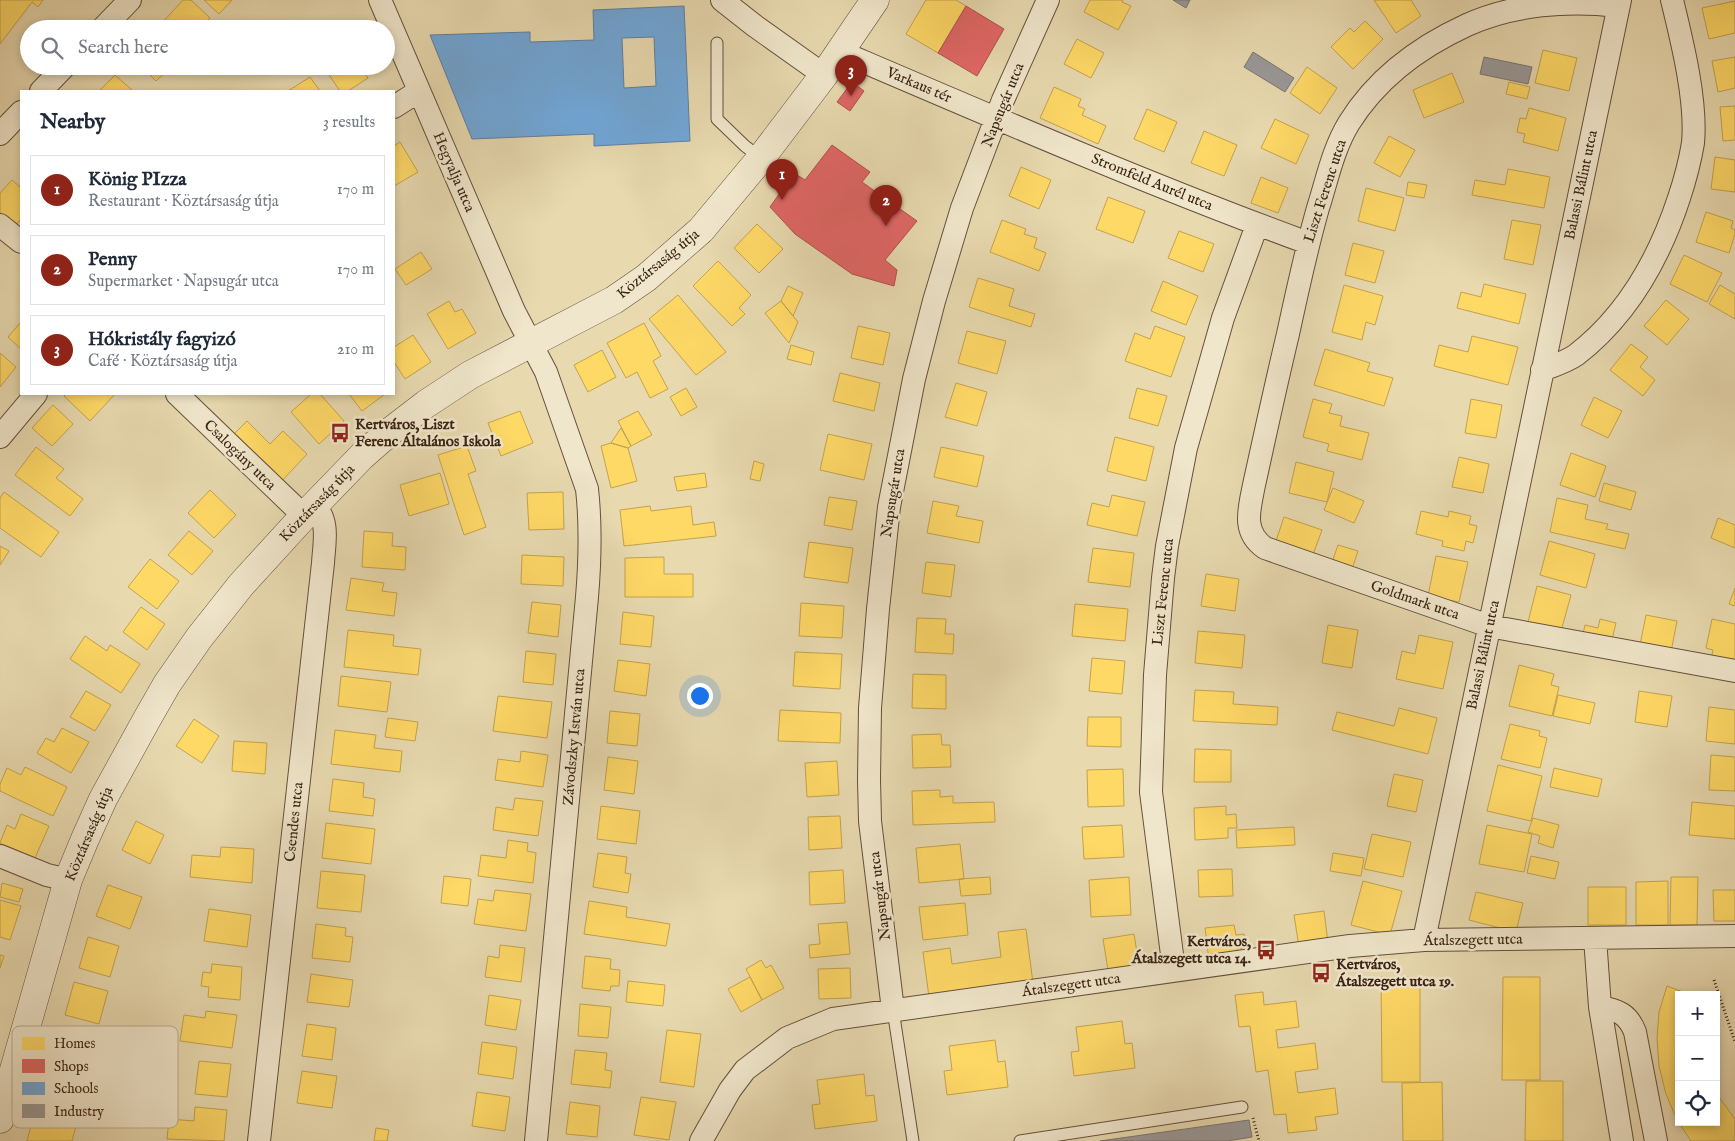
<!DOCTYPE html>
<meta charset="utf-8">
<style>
:root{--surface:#fff;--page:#f6f6f7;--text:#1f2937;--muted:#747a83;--line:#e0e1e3;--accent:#8f2418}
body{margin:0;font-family:"IM FELL English",serif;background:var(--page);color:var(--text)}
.controls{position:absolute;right:15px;bottom:15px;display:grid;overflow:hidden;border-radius:0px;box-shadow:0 2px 8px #0003}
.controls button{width:45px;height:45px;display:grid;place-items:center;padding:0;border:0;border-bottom:1px solid var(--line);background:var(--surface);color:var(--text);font:25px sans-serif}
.you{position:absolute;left:699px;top:695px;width:18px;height:18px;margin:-12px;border:4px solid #fff;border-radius:50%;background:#1a73e8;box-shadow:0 0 0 8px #1a73e833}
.badge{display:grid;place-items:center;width:32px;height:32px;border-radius:50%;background:var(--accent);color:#fff;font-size:16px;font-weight:700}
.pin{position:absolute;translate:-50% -41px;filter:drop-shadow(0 1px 2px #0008)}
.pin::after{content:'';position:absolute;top:26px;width:18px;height:15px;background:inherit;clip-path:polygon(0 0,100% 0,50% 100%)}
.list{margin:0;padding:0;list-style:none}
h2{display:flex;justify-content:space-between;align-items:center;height:65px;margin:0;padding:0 20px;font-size:21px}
h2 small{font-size:16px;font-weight:400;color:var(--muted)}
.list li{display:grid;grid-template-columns:32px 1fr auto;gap:15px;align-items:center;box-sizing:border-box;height:70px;margin:0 10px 10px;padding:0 10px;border:1px solid var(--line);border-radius:0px}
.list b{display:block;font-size:19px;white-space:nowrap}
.list p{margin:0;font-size:16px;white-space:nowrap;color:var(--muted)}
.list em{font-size:16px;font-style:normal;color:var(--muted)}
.icon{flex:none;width:28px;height:28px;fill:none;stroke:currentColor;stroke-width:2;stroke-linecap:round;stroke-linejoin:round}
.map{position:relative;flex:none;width:1735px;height:1141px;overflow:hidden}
.search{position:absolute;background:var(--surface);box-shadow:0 2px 8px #0003;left:20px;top:20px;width:375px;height:55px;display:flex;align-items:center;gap:12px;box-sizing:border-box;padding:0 18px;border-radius:28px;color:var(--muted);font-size:19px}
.panel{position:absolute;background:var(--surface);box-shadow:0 2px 8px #0003;left:20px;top:90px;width:375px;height:305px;border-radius:0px}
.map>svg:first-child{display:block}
</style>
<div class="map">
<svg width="1735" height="1141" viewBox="0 0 1735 1141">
<rect width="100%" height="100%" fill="#e8d9af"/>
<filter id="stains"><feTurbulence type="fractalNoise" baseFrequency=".004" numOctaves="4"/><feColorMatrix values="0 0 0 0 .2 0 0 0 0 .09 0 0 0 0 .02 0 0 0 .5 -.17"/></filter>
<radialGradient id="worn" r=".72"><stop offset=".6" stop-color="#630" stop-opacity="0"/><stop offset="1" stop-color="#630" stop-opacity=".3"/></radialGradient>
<!-- homes -->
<path fill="#ffd966" stroke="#c4a24d" d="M0,0H43L38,7L32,2L0,44Z
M183,0H191L210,18L200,29H166L161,24Z
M204,0H232L219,14Z
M926,0H956L966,6L938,53L906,34Z
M1090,0H1123L1122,2L1131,6L1118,30L1084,12Z
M1374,0H1411L1421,16L1396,33Z
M1735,1V33L1709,39L1702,8Z
M1365,21L1383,39L1353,69L1331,47L1350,28L1354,32Z
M1077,39L1104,53L1091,78L1064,64Z
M1543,50L1577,58L1569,91L1535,83Z
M1735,57V88L1718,92L1712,61Z
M141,66H172L156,81Z
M323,66H360L368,78L348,91H340Z
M1307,67L1337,88L1320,114L1290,93Z
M1452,73L1464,102L1424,118L1413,90Z
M115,75L133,91H99Z
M310,77L320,91H288Z
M1509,82L1530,87L1527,99L1506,94Z
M1054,87L1081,99L1078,106L1085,109L1082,115L1106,126L1098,144L1040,118Z
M1735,106V140L1723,141L1720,107Z
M1529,108L1566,118L1558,151L1523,142L1525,134L1517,132L1520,118L1526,119Z
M1147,109L1177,122L1164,152L1134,139Z
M1275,119L1309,135L1296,164L1261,148Z
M1204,131L1237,145L1224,176L1191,163Z
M1389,136L1415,150L1400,177L1374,163Z
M400,142L418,172L394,186V146Z
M1715,157L1735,160V192L1711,189Z
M1021,167L1051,180L1039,209L1009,196Z
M1508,169L1550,177L1544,208L1472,195L1475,180L1505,185Z
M1261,177L1288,188L1278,213L1251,203Z
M12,180L21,188V219L15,226L0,213V193Z
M1408,182L1427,185L1424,198L1406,195Z
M1366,188L1404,198L1395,231L1358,221Z
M1108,197L1145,211L1133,243L1096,229Z
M1706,212L1733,221L1731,228L1735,230V234L1729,253L1696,242Z
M1002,220L1026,229L1024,234L1037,238L1034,248L1046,253L1039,271L990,252Z
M1512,220L1541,225L1533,265L1504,259Z
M757,224L783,249L759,273L734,248Z
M1179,231L1214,244L1203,272L1168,258Z
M1353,243L1384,251L1375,283L1345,275Z
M421,252L432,269L406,285L395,269Z
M1684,255L1722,273L1707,302L1670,284Z
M718,261L751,295L739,308L745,314L732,326L693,286Z
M978,278L1014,289L1009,306L1035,314L1031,327L969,307Z
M1163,281L1198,296L1186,325L1151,311Z
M1484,284L1526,294L1519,324L1457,308L1461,292L1481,297Z
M1344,285L1383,296L1375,325L1366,322L1362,340L1332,332Z
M1720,285L1735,294V319L1709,304Z
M788,286L803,293L793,316L781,301Z
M678,295L726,352L696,375L649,319Z
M1666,300L1689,319L1667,345L1644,326Z
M449,301L455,312L462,309L476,333L448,349L427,314Z
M781,301L798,322L789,343L765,313Z
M21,322V349L8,337Z
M644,323L661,356L653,361L668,389L650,398L637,372L626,378L607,343Z
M858,326L890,333L883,365L851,358Z
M1155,326L1185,337L1171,377L1125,361L1135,333L1150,339Z
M967,331L1006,341L997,374L958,363Z
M413,335L431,362L405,379L394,362V347Z
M1472,336L1518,347L1508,385L1434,366L1439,345L1468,352Z
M1631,344L1648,357L1640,367L1655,380L1643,396L1610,370Z
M791,345L814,352L811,365L787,359Z
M1325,349L1370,363L1367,371L1393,378L1384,406L1314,385Z
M602,350L616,377L588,392L574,365Z
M0,353L16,367L0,387Z
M840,373L880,383L874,411L833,401Z
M956,383L987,392L977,426L945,417Z
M686,388L697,407L681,416L670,397Z
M1137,388L1167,396L1158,426L1129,418Z
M66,394H115L90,421L64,396Z
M311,394H320L344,421L319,444L291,412Z
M349,394H385L362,411Z
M1594,397L1622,411L1608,438L1581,425Z
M1313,399L1332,404L1329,413L1342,416L1340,426L1369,433L1362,460L1327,451L1329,444L1303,437Z
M1471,399L1502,405L1496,438L1465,433Z
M53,405L73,424L52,446L32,428Z
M520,411L533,443L501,456L488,423Z
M638,411L652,435L631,446L618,421Z
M247,421L270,444L283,431L307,454L279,484L231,437Z
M621,428L631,446L628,448L611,443Z
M828,434L872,444L864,480L820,470Z
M1115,437L1154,447L1146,481L1107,471Z
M611,443L628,448L637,481L611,488L601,446Z
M467,446L476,471L468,474L486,527L464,535L438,455Z
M36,447L64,469L56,478L83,499L70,516L15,475Z
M941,447L984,456L977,487L934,477Z
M1571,453L1606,466L1595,497L1560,485Z
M1459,457L1489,464L1483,493L1452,487Z
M754,461L764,464L760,481L750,479Z
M1296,462L1334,472L1327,502L1289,493Z
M440,473L449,504L409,516L400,485Z
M705,473L707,487L677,491L674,477Z
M1604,483L1636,492L1631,510L1599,501Z
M1333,488L1364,501L1354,523L1324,510Z
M210,490L236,515L214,538L188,513Z
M4,492L59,532L41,557L0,528V498Z
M563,492L564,529L529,530L527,493Z
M1112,495L1145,502L1137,536L1087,525L1092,503L1109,507Z
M829,497L857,501L852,530L824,525Z
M1557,498L1588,505L1585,519L1608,524L1606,529L1629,534L1625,549L1550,532Z
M933,501L959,506L956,516L983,521L979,543L927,533Z
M650,506L651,511L691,506L693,525L714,522L716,536L624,546L620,510Z
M1421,511L1448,517L1449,511L1471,516L1469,524L1477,526L1473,543L1466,541L1464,551L1442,546L1443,541L1416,534Z
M1284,517L1322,530L1311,560L1274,547Z
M1718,518L1735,525V548L1711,538Z
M189,531L213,551L192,575L168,555Z
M364,531L393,533L392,546L406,547L405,570L362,567Z
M1549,541L1595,554L1586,588L1540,575Z
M809,542L853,548L848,583L804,577Z
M1338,545L1358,551L1351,572L1331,565Z
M0,546L9,551L0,565Z
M1093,548L1134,553L1130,587L1088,582Z
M522,555L564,557L563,586L521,584Z
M1436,556L1468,562L1459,602L1428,596Z
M664,557V574H693V597H625V558Z
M150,559L179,581L157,609L128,587Z
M926,562L955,565L951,597L922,593Z
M1206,574L1239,579L1235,611L1201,606Z
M351,578L384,583L382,591L397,593L394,616L346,610Z
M1537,586L1571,595L1560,635L1527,626Z
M1735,588V606L1729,604Z
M532,602L561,605L558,637L528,633Z
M801,603L844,606L842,638L799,636Z
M1075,604L1128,609L1125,641L1072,636Z
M141,607L165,624L147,650L123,632Z
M623,612L654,616L651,647L620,644Z
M1646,615L1677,621L1670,657L1639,650Z
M917,618L946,619L945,634H954L953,654L915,652Z
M1600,619L1616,623L1610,648L1581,642L1585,625L1598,628Z
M1712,619L1735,624V669L1710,663L1713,650L1706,648Z
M1328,625L1358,630L1352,668L1322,663Z
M348,630L394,635L393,646L421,649L418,675L344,667Z
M1198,631L1245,635L1242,668L1195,663Z
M1419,635L1453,642L1443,689L1396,679L1402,651L1415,654Z
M85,636L107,651L110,645L140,664L121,693L70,659Z
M526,651L556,654L553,685L523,682Z
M795,652L842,654L840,689L793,686Z
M1092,658L1125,661L1122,694L1089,691Z
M618,660L650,664L646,696L614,691Z
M1519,665L1554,674L1551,685L1559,687L1552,716L1509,706Z
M913,674L946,675V709L912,708Z
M341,676L391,682L387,712L338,706Z
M1195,690L1234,692L1233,704L1278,707L1277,725L1193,721Z
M86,691L111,705L95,731L70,717Z
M1639,691L1672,696L1667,727L1635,722Z
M1558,695L1595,703L1590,724L1553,716Z
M498,696L552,702L547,738L493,731Z
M1709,707L1735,710V744L1706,741Z
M1399,708L1437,718L1428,754L1332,730L1337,712L1394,726Z
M780,710L841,713L840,743L778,741Z
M610,711L640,714L637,746L607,743Z
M1088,717H1121V747L1087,746Z
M388,718L418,722L415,741L385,737Z
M194,719L219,736L202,763L176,746Z
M1510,724L1540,731L1539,736L1547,738L1540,768L1501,759Z
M62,728L89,742L71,773L37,753L46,738L54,742Z
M335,730L376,735L374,748L402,751L400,772L331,764Z
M941,734L942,745H950L951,767L913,768L912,735Z
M234,741L267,743L265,774L232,771Z
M1195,749L1231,750V782H1194Z
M521,751L548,755L543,787L495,780L498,759L520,762Z
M1711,755L1735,757V791L1709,790Z
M608,757L638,761L634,794L604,790Z
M837,761L839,795L807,797L805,763Z
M1498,765L1542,776L1531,821L1487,811Z
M25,767L67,787L53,816L0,791V784L7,768L21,775Z
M1554,768L1602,779L1598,797L1550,787Z
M1123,769L1124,806L1088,807L1087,770Z
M1394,774L1423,780L1416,812L1387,806Z
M333,779L364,783L363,797L375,799L373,816L329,811Z
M940,790V797L953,796V803L994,802L995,822L913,825L912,791Z
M515,798L543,801L538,836L493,830L496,807L513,810Z
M1692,802L1735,806V839L1689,835Z
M601,806L640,811L636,844L597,839Z
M1226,806V815L1236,814L1237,828H1228V838L1195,840L1194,808Z
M21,814L49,826L35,858L0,843L7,825L15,829Z
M840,816L842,848L809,850L808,817Z
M1533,818L1559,825L1553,848L1538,843L1540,836L1528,832Z
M136,821L164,835L150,864L122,850Z
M326,823L375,829L371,864L322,858Z
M1122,825L1124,857L1084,859L1082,827Z
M1487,825L1532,834L1524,872L1479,864Z
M1294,827L1295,845L1237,848L1236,830Z
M1372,834L1411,842L1403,877L1364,869Z
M508,840L528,843L527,851L536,853L533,883L478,876L481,855L506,858Z
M960,844L964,879L919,883L916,848Z
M221,847L254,849L252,883L190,877L192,855L220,857Z
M598,853L627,857L625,873L631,874L628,893L593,887Z
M1333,853L1364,858L1361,876L1330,871Z
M1531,856L1559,862L1555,879L1527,873Z
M1232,869L1233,896L1199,897L1198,870Z
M843,870L845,903L810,905L809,872Z
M321,871L365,875L361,912L317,908Z
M444,876L471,879L468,906L441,903Z
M990,877L991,894L961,896L959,879Z
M1129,877L1131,915L1091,917L1089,880Z
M1671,877H1698L1697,925H1670Z
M1363,881L1402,891L1390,935L1351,925Z
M1668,881V925H1636V882Z
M2,883L23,889L19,902L0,897Z
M108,885L142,897L130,929L96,916Z
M1588,887H1626V925H1588Z
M495,890L531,894L526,931L474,924L478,899L493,901Z
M1713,890H1735V921H1714Z
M1476,892L1523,903L1516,932L1469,920Z
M0,900L21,906L10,940L0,937Z
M589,901L627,907L626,917L670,924L666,946L584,934Z
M965,903L968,935L923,940L919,907Z
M209,909L251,915L247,947L204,941Z
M1324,911L1328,943L1299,947L1294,915Z
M847,922L850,954L810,958L809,945L820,944L818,924Z
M316,924L346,928L345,936L353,937L350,962L312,958Z
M1234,925L1236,935L1244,934L1246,948L1237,949L1238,957L1209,960L1205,928Z
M1026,929L1033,983L929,997L923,952L950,948L952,964L1001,957L998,932Z
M1134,934L1139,965L1108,970L1103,939Z
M88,937L119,946L110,977L79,968Z
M500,945L525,948L521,982L485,977L488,956L499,958Z
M0,955L4,956L0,968Z
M585,956L611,959L610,969L620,970L619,986H611L610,991L582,988Z
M761,960L766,968L771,965L784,988L762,1000L746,969Z
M212,964L242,967L240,1000L208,997L209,987L201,986L203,972L211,973Z
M850,968L851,998L819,999L818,969Z
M311,974L353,980L349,1007L307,1002Z
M750,977L762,1000L741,1012L728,989Z
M1381,977H1420V1082H1382Z
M1503,977H1540V1080H1502Z
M628,981L665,985L663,1006L626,1002Z
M74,982L108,991L99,1024L65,1015Z
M1667,986L1691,995H1679V1122H1716V1093L1735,1119V1141H1691L1677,1120L1666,1094L1659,1066L1657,1039L1659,1012Z
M1263,992L1264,1005L1296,1001L1299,1027L1276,1030L1278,1048L1315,1043L1318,1069L1295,1072L1298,1093L1335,1088L1338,1114L1315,1117L1317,1130L1288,1133L1286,1114L1274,1115L1268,1070L1256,1072L1250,1026L1239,1027L1235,995Z
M489,995L521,1000L516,1030L485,1025Z
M580,1004L611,1007L608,1038L578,1036Z
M206,1011L237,1015L232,1048L180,1041L184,1015L205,1018Z
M1122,1021L1125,1044L1132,1043L1135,1068L1074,1076L1071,1052L1079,1051L1076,1027Z
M307,1024L336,1028L332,1060L302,1056Z
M667,1030L701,1034L694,1087L660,1082Z
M995,1040L998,1062L1005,1061L1008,1087L947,1095L944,1071L952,1070L949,1046Z
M482,1042L517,1047L513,1079L478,1074Z
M575,1050L607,1053L605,1070L612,1071L610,1088L571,1084Z
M199,1061L231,1064L227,1097L195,1094Z
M302,1071L337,1076L332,1108L297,1103Z
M864,1074L866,1096L874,1095L877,1121L815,1129L812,1105L820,1104L817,1080Z
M1526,1081H1563V1141H1525Z
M1442,1082L1443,1141H1403L1402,1083Z
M477,1092L510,1097L505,1131L472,1126Z
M641,1097L676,1102L669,1140L634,1135Z
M570,1102L600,1106L597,1137L566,1134Z
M195,1107L227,1110L224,1141L167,1139L169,1119L194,1121Z
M34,1114L76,1126L72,1141H27Z
M376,1128L389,1130L387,1141H374Z"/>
<!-- shops -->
<path fill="#e06666" stroke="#ae524d" d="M966,6L1004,29L977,76L938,53Z
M852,82L864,91L850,111L837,102Z
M832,145L870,172L862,182L917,221L885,260L897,270L894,286L852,274L795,234L770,207L794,173L805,180Z"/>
<!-- schools -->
<path fill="#6fa8dc" stroke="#5f80a0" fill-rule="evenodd" d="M684,6L690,141L594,146V134L472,139L430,35L530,32V42L594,40L593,10ZM654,37L656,86L624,88L622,38Z"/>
<!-- industry -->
<path fill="#999" stroke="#7c7671" d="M1173,0H1190L1186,8Z
M1253,52L1294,78L1285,92L1244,67Z
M1484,57L1532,67L1528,84L1480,74Z
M1249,1120L1252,1137L1227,1141H1100Z"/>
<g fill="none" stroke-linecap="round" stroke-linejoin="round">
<defs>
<path id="service" d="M717,43V119L745,146L761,158
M893,1010L913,1141
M1020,1141L1242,1107"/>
<path id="minor" d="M380,0L514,311L546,372L587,489C591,525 590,561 587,597L536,1141
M722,0L755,26L824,75
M1618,6C1569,0 1513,4 1467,25C1419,47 1377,78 1349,123C1333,149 1327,180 1318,208C1306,250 1297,292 1288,334C1276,384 1265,435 1254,485C1249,510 1242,532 1265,548L1489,626L1735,671
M102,29L130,0
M841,52C995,118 1150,185 1308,243
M41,91L65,66
M394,107L419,91
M0,134L21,112
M0,225L21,242
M1542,370C1553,366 1566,362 1576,355C1628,315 1659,259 1679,198C1685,180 1690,161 1693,143C1697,101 1682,41 1672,0
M177,394L304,516
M0,437L36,394
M0,856L47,875L68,880
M1595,938L1600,1007L1622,1141
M1424,940L1620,0
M1174,970L1151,792L1155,675L1163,578L1167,546L1186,448L1223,318L1257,225
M1600,1007C1618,1010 1628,1014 1635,1032L1656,1141
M893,1010L870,821L869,780L870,708L878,609L889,507L914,379L934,301L962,208L1003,100L1048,0
M259,1141L323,563C324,544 330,520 314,506
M701,1141L730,1090L745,1070L787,1038L833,1019L1350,946L1424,940L1735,936"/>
<path id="tertiary" d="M0,1119L68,880L85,839L103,799L147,719L167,684L199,638L241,585L304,516L362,456L387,434L426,404L470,375L614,300L646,278L701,230L761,158L824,75L875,0"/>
</defs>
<!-- service casing -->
<use href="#service" stroke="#65503b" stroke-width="13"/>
<!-- minor casing -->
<use href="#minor" stroke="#65503b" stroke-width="24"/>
<!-- tertiary casing -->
<use href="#tertiary" stroke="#65503b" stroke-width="29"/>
<!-- path -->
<path stroke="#392314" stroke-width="3" stroke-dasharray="1 2.5" stroke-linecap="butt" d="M1714,980L1735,1042
M1253,1118L1259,1141"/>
<!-- service -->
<use href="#service" stroke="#f0e6cb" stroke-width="11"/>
<!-- minor -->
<use href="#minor" stroke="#f0e6cb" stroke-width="22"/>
<!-- tertiary -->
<use href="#tertiary" stroke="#f0e6cb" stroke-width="28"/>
</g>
<!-- icons -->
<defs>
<symbol id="bus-bare" viewBox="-9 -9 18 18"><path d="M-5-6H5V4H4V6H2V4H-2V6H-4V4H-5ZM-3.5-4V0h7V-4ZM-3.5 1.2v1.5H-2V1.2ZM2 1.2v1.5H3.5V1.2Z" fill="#8f2418" stroke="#f0e6cb" stroke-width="2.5" paint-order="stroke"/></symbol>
</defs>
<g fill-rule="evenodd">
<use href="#bus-bare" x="326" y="419" width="28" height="28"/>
<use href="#bus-bare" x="1252" y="936" width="28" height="28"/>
<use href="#bus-bare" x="1307" y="959" width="28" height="28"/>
</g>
<g text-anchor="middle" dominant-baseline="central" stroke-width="5" stroke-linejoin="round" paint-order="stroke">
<!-- street labels -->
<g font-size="15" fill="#392314" stroke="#f0e6cb">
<text transform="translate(919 85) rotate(23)">Varkaus tér</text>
<text transform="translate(1003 105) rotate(-68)">Napsugár utca</text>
<text transform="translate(454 172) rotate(67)">Hegyalja utca</text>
<text transform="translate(1152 182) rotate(22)">Stromfeld Aurél utca</text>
<text transform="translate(1581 185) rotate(-78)">Balassi Bálint utca</text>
<text transform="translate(1325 191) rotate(-72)">Liszt Ferenc utca</text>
<text transform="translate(658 264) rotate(-39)">Köztársaság útja</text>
<text transform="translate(240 455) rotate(44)">Csalogány utca</text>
<text transform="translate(893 493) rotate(-81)">Napsugár utca</text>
<text transform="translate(317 503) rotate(-46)">Köztársaság útja</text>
<text transform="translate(1163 592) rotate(-84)">Liszt Ferenc utca</text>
<text transform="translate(1415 600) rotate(19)">Goldmark utca</text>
<text transform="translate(1483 655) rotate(-78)">Balassi Bálint utca</text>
<text transform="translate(574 737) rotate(-85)">Závodszky István utca</text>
<text transform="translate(294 822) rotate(-84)">Csendes utca</text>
<text transform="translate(89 834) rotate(-67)">Köztársaság útja</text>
<text transform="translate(880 896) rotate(-97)">Napsugár utca</text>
<text transform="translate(1473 940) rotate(-1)">Átalszegett utca</text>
<text transform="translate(1071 985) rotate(-8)">Átalszegett utca</text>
</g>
<!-- poi labels -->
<g font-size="15" font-weight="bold" fill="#392314" stroke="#f0e6cb" text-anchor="start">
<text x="355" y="424">Kertváros, Liszt<tspan x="355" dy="17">Ferenc Általános Iskola</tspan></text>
<text x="1251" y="941" text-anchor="end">Kertváros,<tspan x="1251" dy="17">Átalszegett utca 14.</tspan></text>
<text x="1336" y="964">Kertváros,<tspan x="1336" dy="17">Átalszegett utca 19.</tspan></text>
</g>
</g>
<!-- legend -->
<rect x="12" y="1026" width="166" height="102" rx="8" fill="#f0e6cb" stroke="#b9ac94" stroke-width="1"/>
<rect x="22" y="1037" width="23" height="13" fill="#ffd966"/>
<rect x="22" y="1059" width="23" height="14" fill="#e06666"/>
<rect x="22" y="1082" width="23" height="13" fill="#6fa8dc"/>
<rect x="22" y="1104" width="23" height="14" fill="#999"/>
<g font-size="14" fill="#392314">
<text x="54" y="1048">Homes</text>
<text x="54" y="1071">Shops</text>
<text x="54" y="1093">Schools</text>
<text x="54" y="1116">Industry</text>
</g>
<rect width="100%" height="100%" filter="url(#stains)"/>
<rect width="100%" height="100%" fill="url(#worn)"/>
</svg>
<div class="controls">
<button>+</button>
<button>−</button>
<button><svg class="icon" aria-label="locate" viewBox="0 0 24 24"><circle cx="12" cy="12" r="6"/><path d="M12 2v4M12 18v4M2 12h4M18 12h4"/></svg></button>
</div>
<div class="you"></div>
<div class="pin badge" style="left:782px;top:200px">1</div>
<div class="pin badge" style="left:886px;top:226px">2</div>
<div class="pin badge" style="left:851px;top:96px">3</div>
<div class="search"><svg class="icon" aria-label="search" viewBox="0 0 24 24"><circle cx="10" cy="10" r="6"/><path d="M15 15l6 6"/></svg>Search here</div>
<section class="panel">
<h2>Nearby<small>3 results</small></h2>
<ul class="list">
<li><span class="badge">1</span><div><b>König PIzza</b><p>Restaurant · Köztársaság útja</p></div><em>170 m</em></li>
<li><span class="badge">2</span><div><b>Penny</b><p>Supermarket · Napsugár utca</p></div><em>170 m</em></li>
<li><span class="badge">3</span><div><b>Hókristály fagyizó</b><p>Café · Köztársaság útja</p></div><em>210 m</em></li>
</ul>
</section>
</div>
